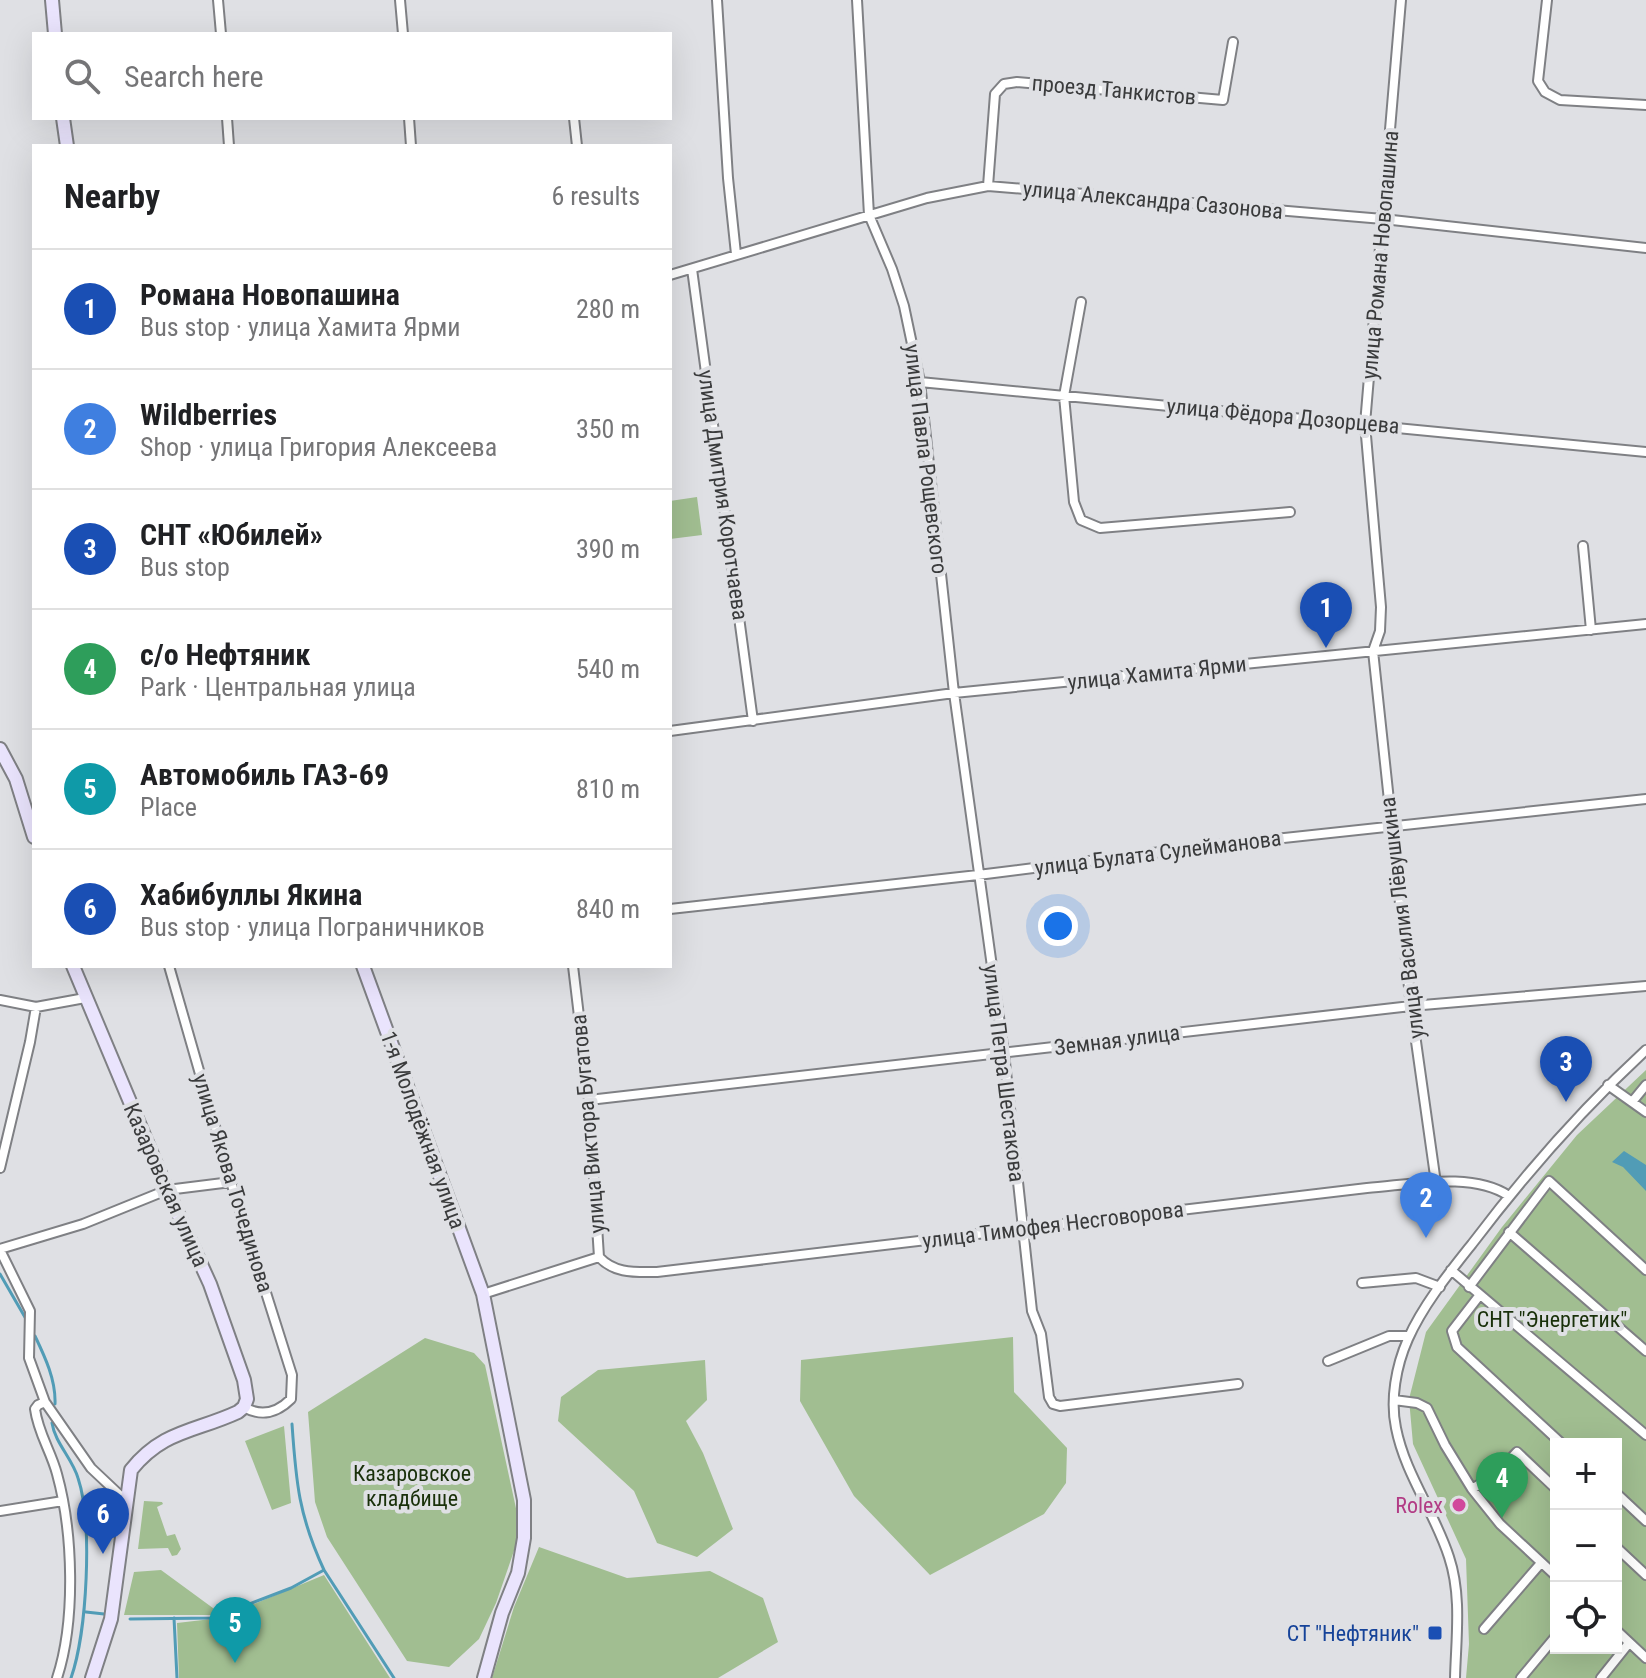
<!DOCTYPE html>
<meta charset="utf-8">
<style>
:root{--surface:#fff;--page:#f2f2f2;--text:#202124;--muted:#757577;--line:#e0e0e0;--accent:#7c3aed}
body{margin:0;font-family:"Roboto Condensed",sans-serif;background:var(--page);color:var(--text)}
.controls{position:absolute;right:24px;bottom:24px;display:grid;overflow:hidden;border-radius:0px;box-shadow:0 8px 32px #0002}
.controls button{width:72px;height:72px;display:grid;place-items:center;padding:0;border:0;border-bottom:2px solid var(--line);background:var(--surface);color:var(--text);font:40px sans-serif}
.you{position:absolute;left:1058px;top:926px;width:28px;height:28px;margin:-20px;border:6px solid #fff;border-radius:50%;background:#1a73e8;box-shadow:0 0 0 12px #1a73e833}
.badge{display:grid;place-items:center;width:52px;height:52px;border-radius:50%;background:var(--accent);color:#fff;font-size:26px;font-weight:700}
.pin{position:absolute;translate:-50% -66px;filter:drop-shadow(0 2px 4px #0008)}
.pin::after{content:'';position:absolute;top:42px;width:28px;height:24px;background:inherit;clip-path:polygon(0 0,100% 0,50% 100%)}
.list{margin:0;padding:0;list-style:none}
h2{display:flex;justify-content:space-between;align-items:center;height:104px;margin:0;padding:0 32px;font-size:34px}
h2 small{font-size:26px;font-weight:400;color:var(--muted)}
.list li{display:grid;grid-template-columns:52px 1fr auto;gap:24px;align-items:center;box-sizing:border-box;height:120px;padding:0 32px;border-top:2px solid var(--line)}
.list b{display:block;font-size:30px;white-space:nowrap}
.list p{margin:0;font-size:26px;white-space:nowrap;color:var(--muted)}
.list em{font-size:26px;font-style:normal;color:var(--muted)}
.icon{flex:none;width:44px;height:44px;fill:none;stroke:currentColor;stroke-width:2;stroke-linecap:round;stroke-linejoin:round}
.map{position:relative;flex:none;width:1646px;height:1678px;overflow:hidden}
.search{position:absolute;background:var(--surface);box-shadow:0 8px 32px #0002;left:32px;top:32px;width:640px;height:88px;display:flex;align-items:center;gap:20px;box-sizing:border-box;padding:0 28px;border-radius:0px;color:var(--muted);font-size:30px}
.panel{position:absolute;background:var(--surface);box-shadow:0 8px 32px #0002;left:32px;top:144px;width:640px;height:824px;border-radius:0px}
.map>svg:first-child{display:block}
</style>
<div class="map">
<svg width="1646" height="1678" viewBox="0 0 1646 1678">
<rect width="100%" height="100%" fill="#dfe0e4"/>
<!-- green -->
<path fill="#a1be91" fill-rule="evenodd" d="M697,497L702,535L670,539V501Z
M1646,1070V1678H1466L1469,1644L1466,1559L1413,1444L1409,1399L1426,1332L1502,1227L1577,1135ZM1556,1444H1616V1648H1556Z
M1013,1337L1014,1392L1067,1448L1066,1483L1044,1514L930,1575L854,1496L800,1401L801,1360Z
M425,1338L474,1353L485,1365L517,1513L516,1545L496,1603L479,1639L449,1667L407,1661L327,1537L315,1502L308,1412Z
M705,1360L707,1400L686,1421L703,1453L733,1529L697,1557L657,1543L634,1491L558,1421L561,1397L598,1370Z
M284,1426L291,1503L272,1510L245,1441Z
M144,1501L162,1502L163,1504L157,1507L167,1536L175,1534L181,1549L177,1555L172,1556L168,1548L138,1549Z
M539,1547L627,1578L710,1571L763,1598L778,1642L718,1678H492L514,1607Z
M161,1570L217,1611L215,1615H124L134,1572Z
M324,1575L390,1678H179L177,1623L220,1618Z"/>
<!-- water -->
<path fill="#519cb6" d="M1624,1151L1646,1165V1191L1623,1167L1612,1162Z"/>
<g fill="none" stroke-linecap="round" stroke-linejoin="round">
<!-- stream -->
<path stroke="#519cb6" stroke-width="3" d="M0,1274L26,1319
M35,1336C45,1357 56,1380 55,1404
M52,1423C55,1443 72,1458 78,1478C93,1523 87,1633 71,1678
M292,1424C296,1483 299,1516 324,1570
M86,1612L104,1614
M174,1618L177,1678
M130,1619L213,1618L291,1588L324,1570L394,1678"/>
<defs>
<path id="street" d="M218,0L221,34
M400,0L403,34
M717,0L728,178L736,254
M857,0L869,215L892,269L904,306L920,382L954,693L1004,1053L1032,1311L1041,1334L1049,1397L1053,1404L1060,1406L1238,1384
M1401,0L1365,424L1381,607L1380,631L1373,651L1411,1006L1436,1183
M1547,0L1538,81L1545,92L1560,100L1646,105
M227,118L229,146
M409,118L411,146
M574,118L577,146
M988,186L995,94L1004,84L1017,82L1223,100L1233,42
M692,269L753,721
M670,275L927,198L988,186L1383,219L1646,248
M1081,302L1064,396L1074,502L1081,520L1100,528L1290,512
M920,382L1646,452
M1583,546L1591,630
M670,731L954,693L1646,624
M670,909L978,875L1200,847L1646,799
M169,966L231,1182L292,1375L291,1399C277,1413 261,1417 244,1407
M573,966L589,1100L599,1257
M0,1000L36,1007L85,998
M1608,1085L1646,1112
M589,1100L1411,1006L1646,986
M1632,1102L1646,1085
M0,1168L30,1042L36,1007
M1509,1232L1646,1351
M0,1249L83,1224L167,1190L231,1182
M0,1250L30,1311L29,1358L45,1402L91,1468L126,1501
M599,1257C615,1274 635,1272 657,1272L1367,1188C1410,1185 1472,1171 1509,1196
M1451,1270L1646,1435
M1362,1283L1416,1278L1440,1287
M1469,1287L1549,1181L1646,1270
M483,1294L599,1257
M1479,1296L1452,1331L1457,1347L1562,1444
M1328,1361L1389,1336H1409
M1394,1400L1417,1403L1427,1408L1445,1445L1472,1489L1500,1524L1556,1576
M45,1402L38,1405L35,1409C38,1433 51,1451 57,1474C73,1532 76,1620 57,1678
M1472,1489L1496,1474L1517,1452L1556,1489
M1616,1493L1646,1521
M0,1511L63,1501
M1616,1547L1646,1575
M1484,1629L1541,1563
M1616,1630L1646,1658
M1455,1678C1456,1638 1462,1596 1449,1557C1435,1513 1405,1474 1396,1428C1390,1400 1396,1366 1408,1339C1423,1305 1449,1273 1472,1244C1525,1174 1582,1109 1646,1050
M1521,1678L1556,1636
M1601,1678L1629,1643"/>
<path id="secondary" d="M52,0L55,34
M63,118L67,146
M0,749L16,779L34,837
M73,966L167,1190L210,1284L244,1380L247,1399L244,1407L238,1412C195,1432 163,1430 131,1470L111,1619L92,1678
M363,966L483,1294L524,1500V1538L518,1573L502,1613L484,1678"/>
</defs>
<!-- street casing -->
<use href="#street" stroke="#7f8084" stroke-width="12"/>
<!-- secondary casing -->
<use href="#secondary" stroke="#7f8084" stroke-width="16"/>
<!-- street -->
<use href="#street" stroke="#fff" stroke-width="8"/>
<!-- secondary -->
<use href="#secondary" stroke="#eae4fd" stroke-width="12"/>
</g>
<!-- markers -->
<circle fill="#d1479c" stroke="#dfe0e4" stroke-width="3" cx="1459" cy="1505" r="8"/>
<rect fill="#1a4fb4" stroke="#dfe0e4" stroke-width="3" x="1427" y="1625" width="16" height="16" rx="4"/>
<g text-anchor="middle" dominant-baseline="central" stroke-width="8" stroke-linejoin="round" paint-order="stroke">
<!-- street labels -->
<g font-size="22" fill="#3a3b3c" stroke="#dfe0e4">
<text transform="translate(1114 90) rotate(5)">проезд Танкистов</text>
<text transform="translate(1153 200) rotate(5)">улица Александра Сазонова</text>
<text transform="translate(1380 255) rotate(-85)">улица Романа Новопашина</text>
<text transform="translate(1283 416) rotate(5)">улица Фёдора Дозорцева</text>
<text transform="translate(926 459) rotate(83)">улица Павла Рощевского</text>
<text transform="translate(723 495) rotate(82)">улица Дмитрия Коротчаева</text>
<text transform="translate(1157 673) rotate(-6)">улица Хамита Ярми</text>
<text transform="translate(1158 853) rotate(-7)">улица Булата Сулейманова</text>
<text transform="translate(1402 918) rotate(-97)">улица Василия Лёвушкина</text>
<text transform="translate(1117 1040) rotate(-7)">Земная улица</text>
<text transform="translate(1004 1073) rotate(83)">улица Петра Шестакова</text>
<text transform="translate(588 1124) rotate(-95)">улица Виктора Бугатова</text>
<text transform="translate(423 1130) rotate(70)">1-я Молодёжная улица</text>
<text transform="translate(233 1183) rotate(73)">улица Якова Точединова</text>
<text transform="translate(166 1185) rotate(66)">Казаровская улица</text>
<text transform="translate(1053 1225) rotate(-7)">улица Тимофея Несговорова</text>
</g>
<!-- park labels -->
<g font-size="22" fill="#19300a" stroke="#dfe0e4">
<text x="1552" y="1319">СНТ "Энергетик"</text>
<text x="412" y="1473">Казаровское<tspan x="412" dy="25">кладбище</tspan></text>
</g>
<!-- hotel labels -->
<g font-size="22" fill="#b23c85" stroke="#dfe0e4" text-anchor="end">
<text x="1443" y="1505">Rolex</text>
</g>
<!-- transit labels -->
<g font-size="22" fill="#164399" stroke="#dfe0e4" text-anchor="end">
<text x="1419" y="1633">СТ "Нефтяник"</text>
</g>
</g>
</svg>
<div class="controls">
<button>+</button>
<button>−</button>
<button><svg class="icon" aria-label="locate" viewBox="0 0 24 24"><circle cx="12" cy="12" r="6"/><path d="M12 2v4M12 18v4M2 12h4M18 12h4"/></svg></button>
</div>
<div class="you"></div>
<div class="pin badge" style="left:1326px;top:648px;background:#1a4fb4">1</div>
<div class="pin badge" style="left:1426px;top:1238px;background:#3f7fe0">2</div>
<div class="pin badge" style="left:1566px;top:1102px;background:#1a4fb4">3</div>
<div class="pin badge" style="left:1502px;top:1518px;background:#2e9e5b">4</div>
<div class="pin badge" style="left:235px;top:1663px;background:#0f9aa8">5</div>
<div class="pin badge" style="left:103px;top:1554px;background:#1a4fb4">6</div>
<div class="search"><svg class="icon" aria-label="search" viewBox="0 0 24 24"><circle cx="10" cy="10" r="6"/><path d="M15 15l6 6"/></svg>Search here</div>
<section class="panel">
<h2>Nearby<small>6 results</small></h2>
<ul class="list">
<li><span class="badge" style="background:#1a4fb4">1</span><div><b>Романа Новопашина</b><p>Bus stop · улица Хамита Ярми</p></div><em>280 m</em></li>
<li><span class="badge" style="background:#3f7fe0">2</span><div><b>Wildberries</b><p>Shop · улица Григория Алексеева</p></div><em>350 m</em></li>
<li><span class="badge" style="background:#1a4fb4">3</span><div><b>СНТ «Юбилей»</b><p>Bus stop</p></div><em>390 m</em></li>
<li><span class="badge" style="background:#2e9e5b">4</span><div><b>с/о Нефтяник</b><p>Park · Центральная улица</p></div><em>540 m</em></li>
<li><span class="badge" style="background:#0f9aa8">5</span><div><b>Автомобиль ГАЗ-69</b><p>Place</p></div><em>810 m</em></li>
<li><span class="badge" style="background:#1a4fb4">6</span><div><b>Хабибуллы Якина</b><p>Bus stop · улица Пограничников</p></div><em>840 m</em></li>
</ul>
</section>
</div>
